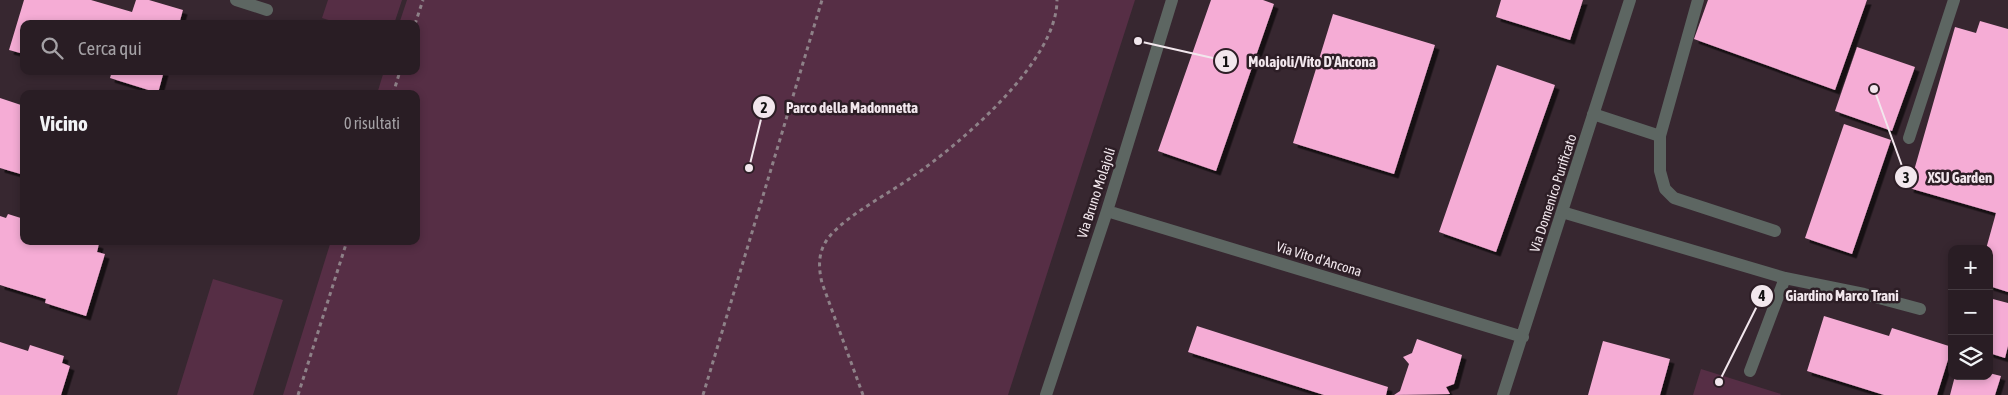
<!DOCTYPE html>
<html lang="it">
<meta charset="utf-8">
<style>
:root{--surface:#291d24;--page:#352a31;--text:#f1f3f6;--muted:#a5a2a6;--line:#453b41}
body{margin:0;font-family:"Asap Condensed",sans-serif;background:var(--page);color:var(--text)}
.controls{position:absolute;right:15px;bottom:15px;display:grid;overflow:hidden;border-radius:10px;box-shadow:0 2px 8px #0003}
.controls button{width:45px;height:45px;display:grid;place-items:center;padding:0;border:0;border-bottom:1px solid var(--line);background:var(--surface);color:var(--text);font:25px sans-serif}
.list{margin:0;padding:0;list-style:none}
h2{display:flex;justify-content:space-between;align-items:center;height:65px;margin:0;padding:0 20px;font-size:21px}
h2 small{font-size:16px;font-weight:400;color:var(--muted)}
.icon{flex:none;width:28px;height:28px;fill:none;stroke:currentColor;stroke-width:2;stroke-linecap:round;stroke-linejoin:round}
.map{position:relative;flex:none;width:2008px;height:395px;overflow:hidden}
.search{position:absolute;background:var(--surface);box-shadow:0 2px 8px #0003;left:20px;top:20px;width:400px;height:55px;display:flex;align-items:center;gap:12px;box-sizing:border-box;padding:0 18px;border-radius:10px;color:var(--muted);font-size:19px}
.panel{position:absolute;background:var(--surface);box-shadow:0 2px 8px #0003;left:20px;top:90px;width:400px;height:155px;border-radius:10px}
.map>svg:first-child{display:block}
</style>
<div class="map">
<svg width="2008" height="395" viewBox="0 0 2008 395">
<defs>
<filter id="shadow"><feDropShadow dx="4.5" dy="4.5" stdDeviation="0" flood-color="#0009"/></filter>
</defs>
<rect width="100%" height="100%" fill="#372730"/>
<!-- green -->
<path fill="#562e45" d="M328,0H402L394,24H341L322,18Z
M407,0H1135L1008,395H283L331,241H416V94H377L384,71H416V24H399Z
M213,279L283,300L253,395H177Z
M1701,369L1781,394L1780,395H1693Z"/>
<!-- building -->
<path fill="#f5acd5" filter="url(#shadow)" d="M24,0H91L132,12L136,0H149L183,10L179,24H24V54L9,50Z
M1211,0H1263L1274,4L1216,171L1158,151Z
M1501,0H1583L1570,40L1496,17Z
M1708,0H1867L1835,90L1694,39Z
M1333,14L1435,45L1394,174L1293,143Z
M1980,21L2008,29V292L1989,286V249H1986L1996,213L1909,188L1955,27L1976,33Z
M1857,47L1915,67L1892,131L1835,111Z
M1497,65L1555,85L1496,252L1439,232Z
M112,71H164L158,93L110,78Z
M0,98L24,106V175L0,168Z
M1844,124L1891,140L1852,254L1805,238Z
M8,214L24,219V241H89L99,244L97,252L105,254L86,316L45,303L46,299L0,285V216L6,218Z
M1989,298L2008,303V346L2005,358L1989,353Z
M1824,316L1889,336L1892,328L1952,347L1937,395H1884L1807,371Z
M1197,326L1388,387L1386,395H1324L1188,352Z
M1417,339L1462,355L1454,384L1446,387L1450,394L1394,395L1400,391L1409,364L1403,357L1412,353Z
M1603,341L1670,359L1660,395H1588Z
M0,342L28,351L30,345L64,356L62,363L70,366L61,395H0Z
M1989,373L2001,376L1995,395H1950L1955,376H1989Z"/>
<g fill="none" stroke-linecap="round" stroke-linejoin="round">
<!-- path -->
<path stroke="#8e8188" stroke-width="3" stroke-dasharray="4 4" stroke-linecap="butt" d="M415,24L423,0
M393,94L400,71
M298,395L347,241
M703,395L822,0
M863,395L822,283C818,266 818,251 829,237C847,215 888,194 912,177C960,144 1057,62 1057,0"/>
<!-- minor -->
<path stroke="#5d6662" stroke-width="12" d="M236,0L267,10
M1698,0L1660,136V171L1665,189L1674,198L1775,231
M1593,114L1660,136
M1909,138L1954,0
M1107,211L1523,337
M1562,212L1785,278L1864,294L1920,309
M1750,371L1785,278
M1046,395L1107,211L1172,0
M1503,395L1630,0"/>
</g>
<g text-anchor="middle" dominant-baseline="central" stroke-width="5" stroke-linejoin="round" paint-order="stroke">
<!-- street labels -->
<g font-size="14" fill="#f2e7ed" stroke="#2d1e26">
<text transform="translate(1096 193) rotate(-72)">Via Bruno Molajoli</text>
<text transform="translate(1553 193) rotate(-72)">Via Domenico Purificato</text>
<text transform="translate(1319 259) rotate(17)">Via Vito d'Ancona</text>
</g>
</g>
<!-- callouts -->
<path fill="none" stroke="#f2e7ed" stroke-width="2" d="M1138 41L1226 61M749 168L764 107M1874 89L1906 177M1719 382L1762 296"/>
<g fill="#f2e7ed" stroke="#2d1e26" stroke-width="2">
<circle cx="1138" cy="41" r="5"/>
<circle cx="749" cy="168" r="5"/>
<circle cx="1874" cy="89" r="5"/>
<circle cx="1719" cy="382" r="5"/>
<circle cx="1226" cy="61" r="12"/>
<circle cx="764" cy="107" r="12"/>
<circle cx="1906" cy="177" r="12"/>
<circle cx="1762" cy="296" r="12"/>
</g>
<g font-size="15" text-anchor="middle" font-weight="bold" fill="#111">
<text x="1226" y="67">1</text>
<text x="764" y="113">2</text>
<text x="1906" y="183">3</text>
<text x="1762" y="301">4</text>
</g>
<g font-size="15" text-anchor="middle" font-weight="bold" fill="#f2e7ed" stroke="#2d1e26" stroke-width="5" stroke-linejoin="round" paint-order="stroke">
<text x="1312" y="67">Molajoli/Vito D'Ancona</text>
<text x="852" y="113">Parco della Madonnetta</text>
<text x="1960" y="183">XSU Garden</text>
<text x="1842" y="301">Giardino Marco Trani</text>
</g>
</svg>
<div class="controls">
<button>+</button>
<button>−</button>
<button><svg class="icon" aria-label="layers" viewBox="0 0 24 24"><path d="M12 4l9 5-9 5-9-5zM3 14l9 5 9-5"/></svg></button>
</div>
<div class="search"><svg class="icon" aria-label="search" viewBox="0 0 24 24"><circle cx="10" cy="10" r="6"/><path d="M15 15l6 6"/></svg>Cerca qui</div>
<section class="panel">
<h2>Vicino<small>0 risultati</small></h2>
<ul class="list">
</ul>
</section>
</div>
